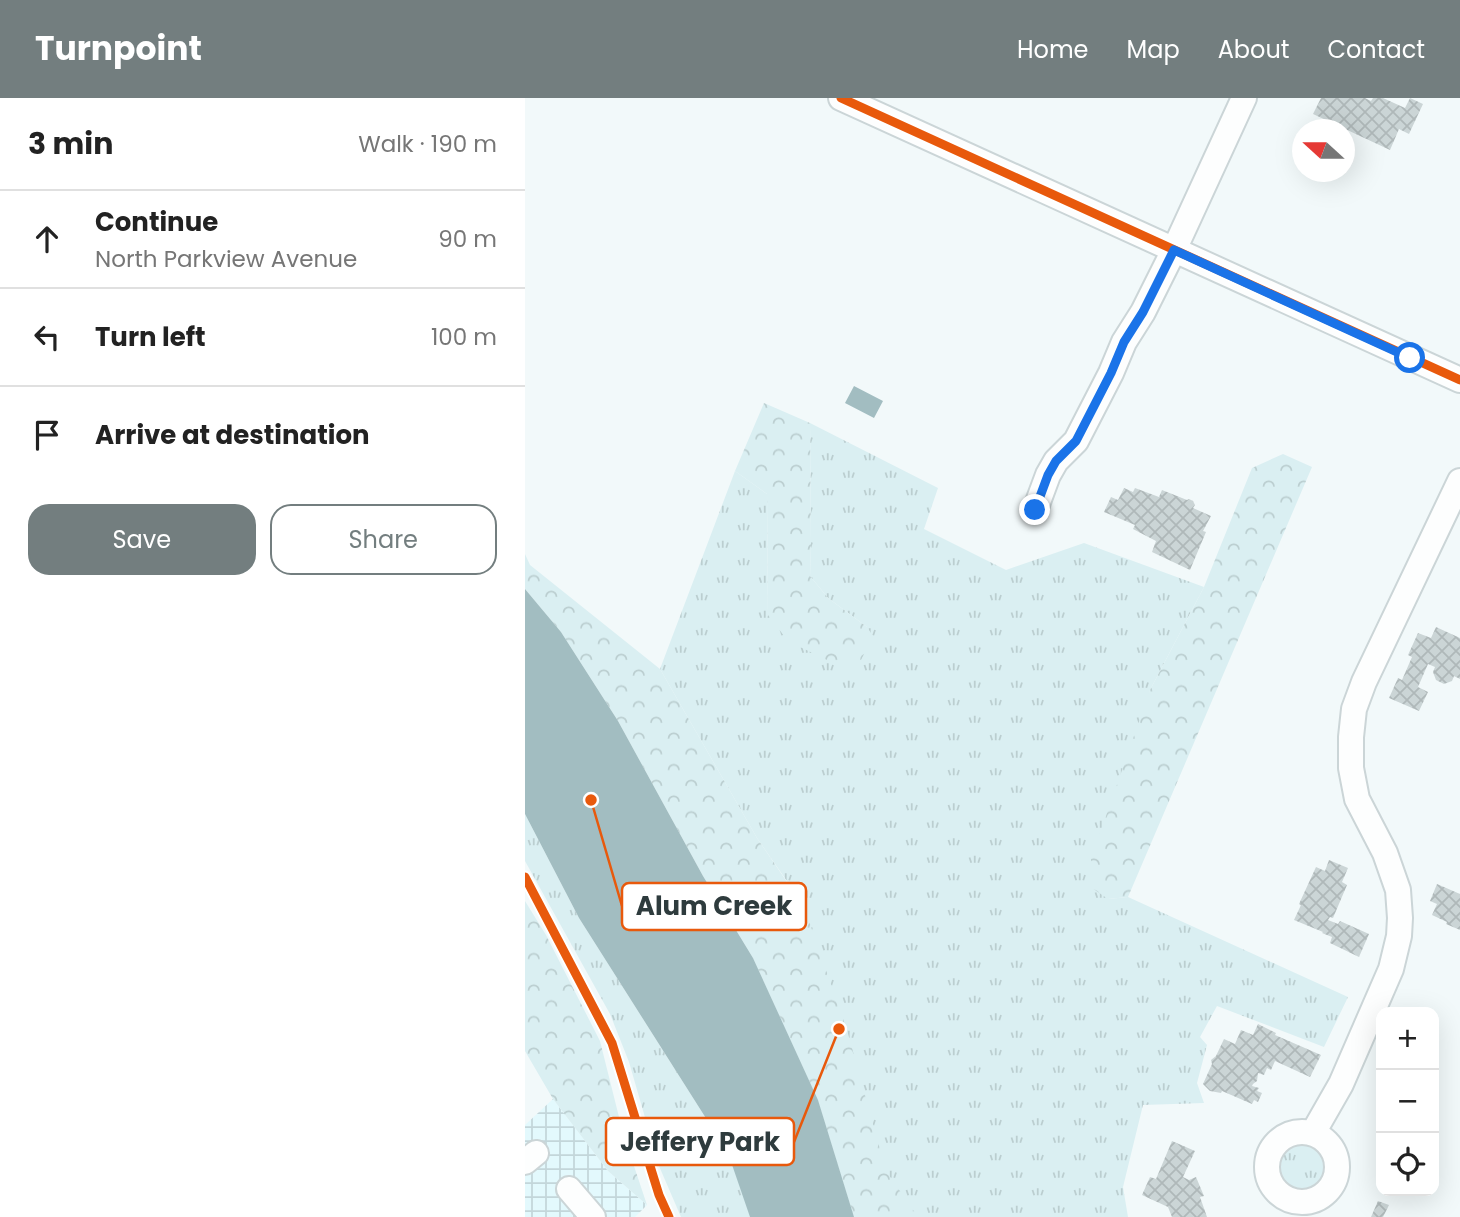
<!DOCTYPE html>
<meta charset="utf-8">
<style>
:root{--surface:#fff;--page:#f6f6f6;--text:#222;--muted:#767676;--line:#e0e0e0;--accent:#737e7f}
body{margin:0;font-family:Poppins,sans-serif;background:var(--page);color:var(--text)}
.controls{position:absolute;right:21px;bottom:21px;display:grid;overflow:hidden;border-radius:14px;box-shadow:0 7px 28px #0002}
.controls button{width:63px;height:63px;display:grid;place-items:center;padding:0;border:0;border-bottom:2px solid var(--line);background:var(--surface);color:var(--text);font:35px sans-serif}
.compass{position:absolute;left:767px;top:21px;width:63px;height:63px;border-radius:50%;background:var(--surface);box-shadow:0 7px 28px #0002;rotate:291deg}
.stop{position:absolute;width:21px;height:21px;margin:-16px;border:5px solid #1a73e8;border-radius:50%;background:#fff}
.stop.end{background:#1a73e8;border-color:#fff;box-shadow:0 2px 7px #0008}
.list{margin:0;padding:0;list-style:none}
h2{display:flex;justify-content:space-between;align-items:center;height:91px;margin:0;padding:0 28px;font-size:30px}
h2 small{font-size:23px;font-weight:400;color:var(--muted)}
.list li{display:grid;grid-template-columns:46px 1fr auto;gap:21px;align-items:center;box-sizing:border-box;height:98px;padding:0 28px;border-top:2px solid var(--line)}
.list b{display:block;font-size:26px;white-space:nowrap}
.list p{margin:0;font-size:23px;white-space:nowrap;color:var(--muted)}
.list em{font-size:23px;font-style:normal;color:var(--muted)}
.actions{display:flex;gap:14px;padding:21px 28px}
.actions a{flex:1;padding:16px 0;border:2px solid var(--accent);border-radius:21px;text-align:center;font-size:24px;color:var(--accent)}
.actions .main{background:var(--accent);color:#fff}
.icon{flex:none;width:38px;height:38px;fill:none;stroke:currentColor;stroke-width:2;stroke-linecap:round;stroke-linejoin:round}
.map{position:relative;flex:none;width:935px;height:1119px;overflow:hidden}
header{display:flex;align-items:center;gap:42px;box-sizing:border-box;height:98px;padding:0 35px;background:var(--accent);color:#fff}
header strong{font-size:33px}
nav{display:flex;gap:38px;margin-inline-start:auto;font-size:24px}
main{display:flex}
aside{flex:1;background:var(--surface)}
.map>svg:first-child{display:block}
</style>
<header>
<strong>Turnpoint</strong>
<nav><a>Home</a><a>Map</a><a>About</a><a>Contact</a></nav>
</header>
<main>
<aside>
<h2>3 min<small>Walk · 190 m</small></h2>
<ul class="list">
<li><svg class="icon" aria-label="ahead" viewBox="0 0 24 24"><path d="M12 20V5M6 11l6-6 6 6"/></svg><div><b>Continue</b><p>North Parkview Avenue</p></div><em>90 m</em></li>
<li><svg class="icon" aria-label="left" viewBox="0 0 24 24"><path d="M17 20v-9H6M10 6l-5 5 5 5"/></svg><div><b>Turn left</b></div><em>100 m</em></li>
<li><svg class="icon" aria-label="arrive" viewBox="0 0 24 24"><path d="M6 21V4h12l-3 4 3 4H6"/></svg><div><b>Arrive at destination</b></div></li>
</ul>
<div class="actions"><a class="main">Save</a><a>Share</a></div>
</aside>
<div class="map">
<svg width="935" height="1119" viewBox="0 0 935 1119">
<defs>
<pattern id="industrial-grid" width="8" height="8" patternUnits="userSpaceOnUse" patternTransform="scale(1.75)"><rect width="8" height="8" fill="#e3f9fd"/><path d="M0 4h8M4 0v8" fill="none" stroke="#c3d6da"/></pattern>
<pattern id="grass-tufts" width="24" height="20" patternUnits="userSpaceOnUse" patternTransform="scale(1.75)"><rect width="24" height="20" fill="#daeff2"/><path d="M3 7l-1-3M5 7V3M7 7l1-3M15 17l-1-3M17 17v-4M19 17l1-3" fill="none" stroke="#bbced0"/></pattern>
<pattern id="forest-crowns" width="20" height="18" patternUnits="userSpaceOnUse" patternTransform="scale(1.75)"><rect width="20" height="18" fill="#daeff2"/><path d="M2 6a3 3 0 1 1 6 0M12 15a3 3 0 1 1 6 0" fill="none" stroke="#bbced0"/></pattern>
<pattern id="building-cross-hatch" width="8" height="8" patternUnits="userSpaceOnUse" patternTransform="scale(1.75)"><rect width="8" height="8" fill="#cbd5d6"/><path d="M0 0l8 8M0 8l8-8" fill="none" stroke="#afb8b9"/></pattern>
</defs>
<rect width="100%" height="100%" fill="#f2f9fa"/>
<!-- industrial -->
<path fill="url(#industrial-grid)" d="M28,1001L83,1073L122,1107L110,1119H0V1027Z"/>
<!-- grass -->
<path fill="url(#grass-tufts)" d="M285,325L413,390L399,431L481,472L559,445L679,489L625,592L583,801L603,799L823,899L799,949L692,908L675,939L682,947L672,985L679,1005L618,1007L598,1089L603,1119H329L293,1002L228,860L266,789L232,740L135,571L210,373L242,396L243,517L342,529L303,500L285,478L286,446Z
M0,716L54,820L203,1055L248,1119H156L134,1068L104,964L85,916L0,763Z
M754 1067a26 26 0 1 1 52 0a26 26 0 1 1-52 0Z"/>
<!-- forest -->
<path fill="url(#forest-crowns)" d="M239,305L285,325L286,446L285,478L303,500L342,529L348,538L336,562L306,564L263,543L243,517L242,396L210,373Z
M758,356L787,369L603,799L583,801L567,790L566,761L625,592L679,489L727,370Z
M0,456L5,467L135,571L232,740L279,809L322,932L361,1073L393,1119H329L293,1002L228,860L178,778L93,623L36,534L0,491Z
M0,803L21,837L75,943L98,1035L122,1107L83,1073L28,1001L0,953Z"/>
<!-- water -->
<path fill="#a2bdc1" d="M329,288L358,303L349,320L320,305Z
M0,491L36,534L93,623L178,778L228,860L293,1002L329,1119H225L203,1055L54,820L0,716Z"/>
<!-- building -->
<path fill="url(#building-cross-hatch)" d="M796,0H840L846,3L848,0H858L880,10L885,0L898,6L884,36L874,31L865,52L788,16Z
M599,390L608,394L610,390L634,399L637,392L662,402L664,401L668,403L670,407L668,410L686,418L678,433L681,434L665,472L627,454L631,443L608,431L610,427L579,414L586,399L593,402Z
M911,529L935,540V581L929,578L927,583L919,586L911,582L908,574L910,569L903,566L893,589L903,594L894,613L864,600L873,580L877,582L887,559L883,557L893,535L906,540Z
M804,762L823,770L817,784L822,787L808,820L805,819L803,822L813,826L815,823L844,836L834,859L805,845L807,839L797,835L798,834L769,822L776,807L774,806L791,769L800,773Z
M912,786L935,796V832L921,826L922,824L907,817L912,806L905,803Z
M733,926L751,935L750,937L796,957L785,979L750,963L746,972L742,970L739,977L733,975L732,983L728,986L727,988L734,990L732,993L737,995L733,1004L729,1002L727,1006L697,993L696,995L685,993L678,986L687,966L686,962L691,958L699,941L710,946L716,932L728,937Z
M647,1043L670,1053L658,1079L664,1082L671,1079L679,1098L675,1099L682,1119H647L643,1109L617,1097L625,1079L631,1081Z
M853,1103L864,1107L858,1119H846Z"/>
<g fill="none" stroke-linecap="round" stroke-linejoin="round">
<defs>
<path id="minor" d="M316,0L935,282
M510,412L523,377L531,363L551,343L586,275L599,244L618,214L649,152L719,0
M742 1069a35 35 0 1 1 70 0a35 35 0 1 1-70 0Z
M788,1035L816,986L866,871L874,838L875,820L873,792L860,755L832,701L826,670V639L829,611L839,584L935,383
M0,1064L11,1055
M44,1091L68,1119"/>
</defs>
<!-- minor casing -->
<use href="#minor" stroke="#cbd5d7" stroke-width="28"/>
<!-- minor -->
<use href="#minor" stroke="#fdfefe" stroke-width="24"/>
<defs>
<path id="cycleway" d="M316,0L935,282
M0,779L87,945L134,1097L144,1119"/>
</defs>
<!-- cycleway casing -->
<use href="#cycleway" stroke="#fff" stroke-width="13"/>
<!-- cycleway -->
<use href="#cycleway" stroke="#e8590c" stroke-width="9"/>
</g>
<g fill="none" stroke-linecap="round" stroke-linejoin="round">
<!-- route -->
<path stroke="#1a73e8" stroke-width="9" d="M510,412L523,377L531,363L551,343L586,275L599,244L618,214L649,152L885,260"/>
</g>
<!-- callouts -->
<path fill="none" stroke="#e8590c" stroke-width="2.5" d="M66 702L97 808M314 931L269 1044"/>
<g fill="#e8590c" stroke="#fff" stroke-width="2.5">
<circle cx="66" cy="702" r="7"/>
<circle cx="314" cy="931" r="7"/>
</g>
<g fill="#fff" stroke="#e8590c" stroke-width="2.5">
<rect x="97" y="785" width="184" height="47" rx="7"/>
<rect x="81" y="1020" width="188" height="47" rx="7"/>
</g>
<g font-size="26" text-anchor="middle" font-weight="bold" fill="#2e3b3d">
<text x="189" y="817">Alum Creek</text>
<text x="175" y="1053">Jeffery Park</text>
</g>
</svg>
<div class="controls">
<button>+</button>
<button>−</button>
<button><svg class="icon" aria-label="locate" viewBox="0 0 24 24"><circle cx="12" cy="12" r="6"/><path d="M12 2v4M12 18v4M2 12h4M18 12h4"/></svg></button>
</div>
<svg class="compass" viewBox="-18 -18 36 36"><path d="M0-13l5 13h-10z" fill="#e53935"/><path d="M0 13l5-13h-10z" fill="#767676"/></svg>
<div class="stop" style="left:885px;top:260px"></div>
<div class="stop end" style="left:510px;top:412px"></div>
</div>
</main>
